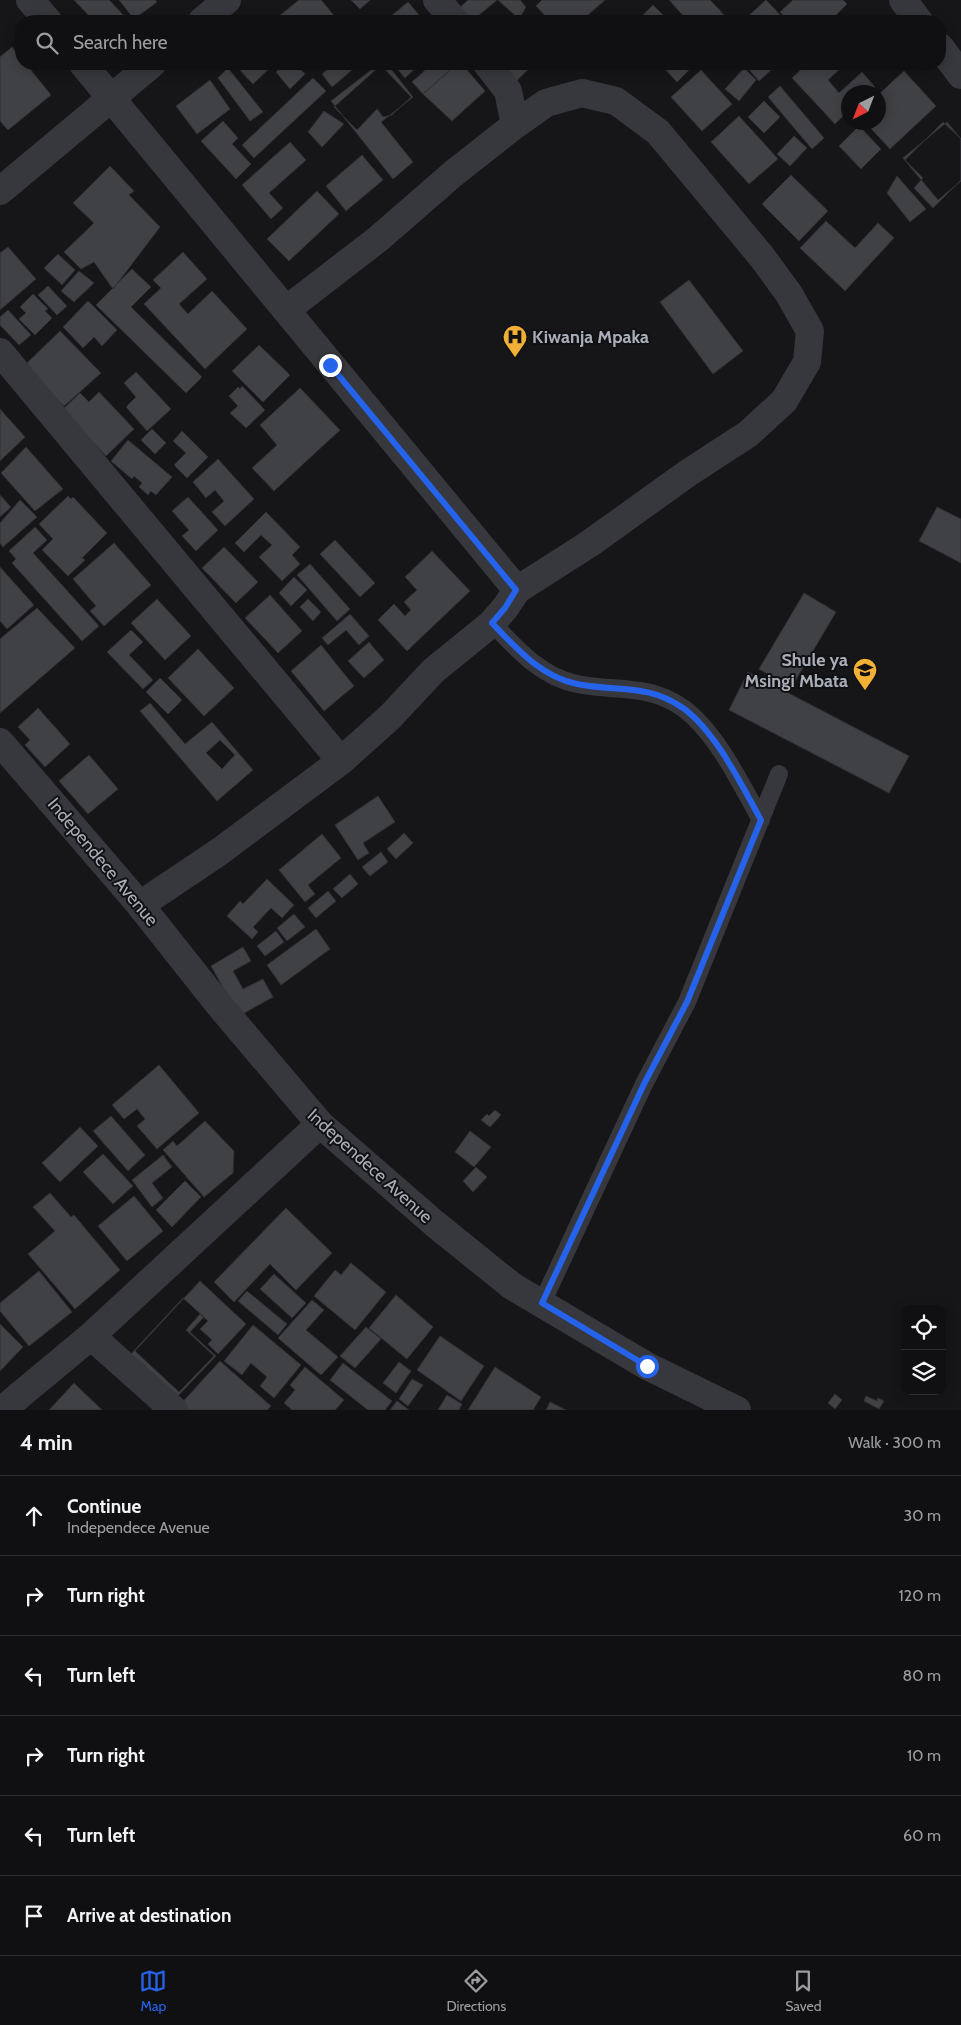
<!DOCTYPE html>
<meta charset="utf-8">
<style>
:root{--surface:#101012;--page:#1e1e20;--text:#f1f3f6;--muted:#9c9d9f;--line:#303032;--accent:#2563eb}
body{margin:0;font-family:Cabin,sans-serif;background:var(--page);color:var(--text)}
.controls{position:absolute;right:15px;bottom:15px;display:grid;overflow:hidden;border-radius:10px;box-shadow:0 2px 12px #0003}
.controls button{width:45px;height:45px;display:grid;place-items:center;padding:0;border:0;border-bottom:1px solid var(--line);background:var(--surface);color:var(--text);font:25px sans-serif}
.compass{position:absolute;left:841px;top:85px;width:45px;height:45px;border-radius:50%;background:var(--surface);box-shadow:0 2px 12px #0003;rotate:222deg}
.stop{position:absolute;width:15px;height:15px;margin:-11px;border:4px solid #2563eb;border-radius:50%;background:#fff}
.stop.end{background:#2563eb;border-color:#fff;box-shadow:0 1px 5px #0008}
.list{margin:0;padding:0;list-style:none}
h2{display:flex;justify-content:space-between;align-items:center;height:65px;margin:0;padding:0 20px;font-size:21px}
h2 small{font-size:16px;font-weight:400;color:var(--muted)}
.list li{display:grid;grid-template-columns:32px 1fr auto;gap:15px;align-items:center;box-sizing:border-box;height:80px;padding:0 20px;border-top:1px solid var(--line)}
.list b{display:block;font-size:19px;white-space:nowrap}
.list p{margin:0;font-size:16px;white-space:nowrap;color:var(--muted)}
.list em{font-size:16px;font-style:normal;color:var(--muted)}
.icon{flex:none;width:28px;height:28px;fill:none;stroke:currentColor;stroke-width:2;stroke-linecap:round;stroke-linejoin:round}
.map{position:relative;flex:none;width:961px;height:1410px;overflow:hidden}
.search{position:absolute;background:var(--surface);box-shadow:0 2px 12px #0003;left:15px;right:15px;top:15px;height:55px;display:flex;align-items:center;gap:12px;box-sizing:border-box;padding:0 18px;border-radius:20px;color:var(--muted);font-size:19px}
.sheet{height:545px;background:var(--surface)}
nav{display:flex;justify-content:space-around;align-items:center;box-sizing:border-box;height:70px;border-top:1px solid var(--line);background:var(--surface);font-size:14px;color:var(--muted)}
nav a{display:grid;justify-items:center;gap:2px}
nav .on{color:var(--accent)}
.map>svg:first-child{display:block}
</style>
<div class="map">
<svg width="961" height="1410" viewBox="0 0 961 1410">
<rect width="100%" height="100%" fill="#161618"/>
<!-- building -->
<path fill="#404145" stroke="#303034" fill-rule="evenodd" d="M74,0H109L129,21H94Z
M119,0H155L157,2L134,19Z
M299,0H321L338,20L273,21Z
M351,0H370L360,9Z
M468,0H497L479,15L486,21H465L455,12Z
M498,0H520L526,7L519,19Z
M542,0H605L581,21H550L536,6Z
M669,0H710L730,21H688Z
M766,0L786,21H748L745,19Z
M793,0H843L847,4L830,21H789L780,12Z
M408,2L419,15L411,21H385Z
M653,5L669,21H637Z
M12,47L21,58V64H26L51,95L8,130L0,121V57Z
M234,64H274L253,84Z
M284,64H295L305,74L290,89L276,72Z
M334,64H359L332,87L322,74Z
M379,64H387L413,97L381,122L413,162L393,179L331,101Z
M393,64H420L405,78Z
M432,64H457L423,94L412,82Z
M457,64H462L485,91L452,121L423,94Z
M494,64H534L513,84Z
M669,64H695L677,82L664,68Z
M744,64H765L771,70L759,81Z
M807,64H845L828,80L839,93L862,72L875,87L869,92H848V111L835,124L792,78Z
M381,65L411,97L392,115L383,117L377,109L357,130L334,107Z
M228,68L263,112L250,121L218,78Z
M744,68L756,80L739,101L725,89Z
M701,70L732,104L702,131L671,97Z
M904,71L936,106L890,149L865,122H878V95Z
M313,78L326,91L254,158L242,145Z
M210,80L230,109L197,134L176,106Z
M780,86L824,138L812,149L768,97Z
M764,101L780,117L764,133L748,117Z
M324,111L344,124L322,147L308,132Z
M739,116L778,159L749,184L711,142Z
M223,121L238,138L232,144L251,164L236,179L201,141Z
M943,122L961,139V180L933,208L914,188L923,178L905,160Z
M947,122L961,139V181L938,200L903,158Z
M859,126L881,149L861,169L839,146Z
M794,136L807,148L790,166L777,154Z
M290,142L306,160L269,193L283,208L271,219L242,185Z
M362,155L383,180L346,211L326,186Z
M110,166L134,191L129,195L160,227L113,289L94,262L81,269L64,252L94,223L73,203Z
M791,175L828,211L799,241L762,204Z
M897,176L926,209L910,222L887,193Z
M317,191L339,214L289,261L267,239Z
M826,221L855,248L878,223L894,238L845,291L800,248Z
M8,247L36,279L0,310V253Z
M183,252L207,279L179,304L188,314L212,291L247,329L205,369L144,304L161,288L153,280Z
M58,254L75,270L62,285L44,268Z
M132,269L151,287L131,307L202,377L186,393L96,305Z
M79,271L94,283L74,302L61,291Z
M689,280L743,351L713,374L660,302Z
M48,286L67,306L57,315L38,295Z
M33,294L48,309L45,311L52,318L35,335L19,319L26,313L20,307Z
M88,301L117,330L102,346L94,337L83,348L63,327Z
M8,310L31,335L19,345L0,325V317Z
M60,331L101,373L64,406L23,367Z
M259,345L290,375L263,402L232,371Z
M136,372L171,409L147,431L126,407L136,397L124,383Z
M242,386L265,410L246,428L230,413L238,406L229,396L238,387L240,389Z
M300,388L340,430L274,491L252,468L277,445L260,425Z
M99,392L134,429L106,456L62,410L80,393L89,402Z
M0,409L25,437L0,461Z
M152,429L166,443L155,454L141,440Z
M182,431L208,457L187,478L174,465L186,453L173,441Z
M128,440L172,477L156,495L151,491L148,495L139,487L142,483L134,476L132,479L111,461Z
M26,447L63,489L35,511L1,473Z
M218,459L254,499L225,526L212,512L224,501L215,490L206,498L193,482Z
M0,495L11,507L0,517Z
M68,496L71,499L73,497L107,533L82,558L85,560L68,576L42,550L53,539L39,524Z
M188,497L218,530L196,551L182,536L189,530L172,511Z
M20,500L37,517L3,547L0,543V523Z
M937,507L961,519V563L919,541Z
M266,512L300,547L292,555L300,564L282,581L259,557L272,545L261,535L244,552L235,543Z
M35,527L47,540L33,553L99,626L82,641L12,563L16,559L9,551Z
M335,540L375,583L360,597L320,554Z
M114,543L151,585L104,626L90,611L96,606L73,579Z
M224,547L258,582L236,603L202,568Z
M432,551L470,591L407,651L378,620L394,604L405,616L411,610L404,602L417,590L405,577Z
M310,564L350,609L337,621L297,575Z
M0,567L34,605L7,629L0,621Z
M294,577L307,590L291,606L279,593Z
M804,593L836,612L791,688L759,669Z
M270,595L302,631L278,653L245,618Z
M157,599L191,636L165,660L131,623Z
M308,599L321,612L313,621L300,607Z
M37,608L75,648L0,713V639Z
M350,614L369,636L359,645L346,630L328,645L322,638Z
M131,630L143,642L129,655L153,680L143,689L107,652Z
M369,642L384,660L364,678L348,661Z
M321,645L354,686L324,711L291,671Z
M198,649L234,688L204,716L168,678Z
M748,672L909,756L889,793L729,710Z
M160,678L182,700L168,714L146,692Z
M150,703L185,744L212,722L253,770L217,801L140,711ZM220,740L235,755L222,769L206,753Z
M38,708L70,744L45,767L25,745L30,740L18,727Z
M89,755L118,789L88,814L59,781Z
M378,796L395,822L363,843L369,853L358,860L335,825Z
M404,833L413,843L396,859L387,849Z
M322,834L341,858L308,885L315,894L305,902L279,870Z
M381,852L388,862L370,876L362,867Z
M350,874L358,884L342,898L333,889Z
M267,879L294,905L282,918L271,908L253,927L258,932L252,939L227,916L240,901L243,904Z
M328,891L336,901L316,918L308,908Z
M294,914L305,927L287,941L277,928Z
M316,929L330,949L281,985L267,965Z
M276,931L284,942L265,956L257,946Z
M243,947L251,961L233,971L243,989L263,979L273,997L239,1016L211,966Z
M159,1065L199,1113L157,1149L137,1126L145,1119L137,1109L124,1119L112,1105Z
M495,1110L501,1115L490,1127L481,1120L487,1114L489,1116Z
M111,1116L145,1155L128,1171L93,1131Z
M205,1121L234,1151L233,1173L204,1197L163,1150L173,1141L177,1146Z
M80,1127L98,1146L60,1182L42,1163Z
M470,1131L491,1147L474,1167L455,1152Z
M103,1154L133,1186L113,1204L83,1172Z
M163,1155L172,1167L152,1183L163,1198L152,1207L132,1180Z
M476,1167L487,1177L473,1192L463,1181Z
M185,1181L201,1197L172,1227L156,1210Z
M50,1193L71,1217L74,1215L120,1270L75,1309L28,1254L55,1231L33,1207Z
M134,1196L163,1231L127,1261L98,1226Z
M286,1208L332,1253L296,1290L270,1264L234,1302L214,1282Z
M351,1263L386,1292L355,1330L314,1296L335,1270L341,1275Z
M39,1271L72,1312L29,1346L0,1311V1303Z
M274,1274L306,1303L292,1318L260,1289Z
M200,1281L246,1324L218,1354L208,1344L212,1340L200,1329L208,1321L200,1314L186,1330L214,1356L179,1392L135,1351Z
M247,1291L287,1324L278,1335L238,1301Z
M396,1295L433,1327L407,1359L369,1328Z
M183,1298L204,1317L190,1332L216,1356L175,1399L129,1356Z
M312,1300L324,1310L306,1330L338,1357L321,1375L278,1338Z
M0,1324L23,1347L0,1371Z
M253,1325L301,1365L274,1398L260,1386L267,1377L251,1363L242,1375L224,1361Z
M366,1327L381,1339L355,1368L340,1356Z
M440,1336L484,1366L461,1401L417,1370Z
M220,1361L271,1406L267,1410H182L178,1407Z
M399,1362L411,1371L396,1393L383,1383Z
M343,1363L392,1401L385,1410H368L330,1380Z
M305,1367L344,1400L335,1410H292L284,1403L295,1390L290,1385Z
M495,1367L541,1397L533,1410H468Z
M412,1379L423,1385L408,1406L399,1399Z
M74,1383L102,1410H49Z
M835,1394L842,1400L835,1409L828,1403Z
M447,1395L462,1404L459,1410H438Z
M866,1396L877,1401L878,1398L884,1401L879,1409L864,1401Z
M397,1401L409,1410H390Z
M550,1402L566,1410H546Z"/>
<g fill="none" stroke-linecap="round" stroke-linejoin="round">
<!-- service -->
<path stroke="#37383d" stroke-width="18" d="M492,623C516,648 541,677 577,684C616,692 647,683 683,708C716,732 741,784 761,820
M542,1303L644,1084L687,1002L779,774"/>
<!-- minor -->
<path stroke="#37383d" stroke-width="28" d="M30,0L48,21
M437,0L455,21
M903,0L919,21
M202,21L227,0
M940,47L961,75
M83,64L517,590
M487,64L508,91L515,125
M0,191L152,64
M0,352L341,761
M0,742L140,905L220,1006L320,1124L435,1224L512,1286L647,1366L737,1410
M140,905L219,852L341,761L390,717L433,671L492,623L505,608L517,590L589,544L688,473L748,434L784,401L807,362L810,331L789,294L762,257L658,132L616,101L582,93L546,103L515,125L454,173L378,239L286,310
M91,1336L174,1410
M2,1410L91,1336L320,1124"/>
</g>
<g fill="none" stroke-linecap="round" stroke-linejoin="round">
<!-- route -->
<path stroke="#2563eb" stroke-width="6" d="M330,365L516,590L505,608L492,623C516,648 541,677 577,684C616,692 647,683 683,708C716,732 741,784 761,820L687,1002L644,1084L542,1303L647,1366"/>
</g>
<!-- icons -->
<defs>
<symbol id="hospital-pin" viewBox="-11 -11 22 30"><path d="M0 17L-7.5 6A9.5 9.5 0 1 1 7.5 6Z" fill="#f2b134" stroke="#111113"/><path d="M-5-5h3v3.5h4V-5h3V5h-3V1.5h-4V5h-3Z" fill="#111"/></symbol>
<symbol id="school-pin" viewBox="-11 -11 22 30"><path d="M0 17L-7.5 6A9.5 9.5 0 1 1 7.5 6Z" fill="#f2b134" stroke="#111113"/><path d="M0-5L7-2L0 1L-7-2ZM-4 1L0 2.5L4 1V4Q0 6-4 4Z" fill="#111"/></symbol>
</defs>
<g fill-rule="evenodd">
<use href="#hospital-pin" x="501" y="323" width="28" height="38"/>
<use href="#school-pin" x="851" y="656" width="28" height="38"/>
</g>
<g text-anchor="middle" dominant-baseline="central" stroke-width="4" stroke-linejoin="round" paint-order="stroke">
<!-- poi labels -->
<g font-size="18" font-weight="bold" fill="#a8adb8" stroke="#111113" text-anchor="start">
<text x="532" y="337">Kiwanja Mpaka</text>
<text x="848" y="660" text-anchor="end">Shule ya<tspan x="848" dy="21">Msingi Mbata</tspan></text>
</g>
<!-- street labels -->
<g font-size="18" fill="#a8adb8" stroke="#111113">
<text transform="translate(103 862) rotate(50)">Independece Avenue</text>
<text transform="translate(370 1166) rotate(42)">Independece Avenue</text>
</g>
</g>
</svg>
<div class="controls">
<button><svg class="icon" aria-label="locate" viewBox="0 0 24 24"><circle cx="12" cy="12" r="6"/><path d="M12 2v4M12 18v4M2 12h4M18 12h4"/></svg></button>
<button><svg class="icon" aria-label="layers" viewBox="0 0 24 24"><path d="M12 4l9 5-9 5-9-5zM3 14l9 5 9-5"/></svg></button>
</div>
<svg class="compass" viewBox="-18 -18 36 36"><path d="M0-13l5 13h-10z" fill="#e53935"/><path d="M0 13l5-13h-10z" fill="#9c9d9f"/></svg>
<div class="stop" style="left:647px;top:1366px"></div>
<div class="stop end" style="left:330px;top:365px"></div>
<div class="search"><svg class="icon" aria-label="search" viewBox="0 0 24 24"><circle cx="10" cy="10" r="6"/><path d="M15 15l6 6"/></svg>Search here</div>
</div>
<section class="sheet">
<h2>4 min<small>Walk · 300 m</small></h2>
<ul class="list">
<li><svg class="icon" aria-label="ahead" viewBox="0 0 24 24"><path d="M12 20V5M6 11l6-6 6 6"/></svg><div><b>Continue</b><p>Independece Avenue</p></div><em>30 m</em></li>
<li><svg class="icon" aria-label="right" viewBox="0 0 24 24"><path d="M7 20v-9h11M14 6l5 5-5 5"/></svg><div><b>Turn right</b></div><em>120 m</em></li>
<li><svg class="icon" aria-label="left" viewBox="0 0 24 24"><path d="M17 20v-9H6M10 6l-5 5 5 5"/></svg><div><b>Turn left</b></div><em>80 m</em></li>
<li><svg class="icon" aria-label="right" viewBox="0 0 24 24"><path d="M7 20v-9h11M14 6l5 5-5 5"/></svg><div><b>Turn right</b></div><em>10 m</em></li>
<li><svg class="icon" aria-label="left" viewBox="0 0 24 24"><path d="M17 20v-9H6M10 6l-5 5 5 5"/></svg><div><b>Turn left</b></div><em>60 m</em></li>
<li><svg class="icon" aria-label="arrive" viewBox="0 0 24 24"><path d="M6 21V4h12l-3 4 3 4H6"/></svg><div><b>Arrive at destination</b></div></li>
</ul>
</section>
<nav>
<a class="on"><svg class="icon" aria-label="map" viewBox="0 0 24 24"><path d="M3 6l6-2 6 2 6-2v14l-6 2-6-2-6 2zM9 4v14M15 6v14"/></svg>Map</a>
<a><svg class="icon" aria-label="directions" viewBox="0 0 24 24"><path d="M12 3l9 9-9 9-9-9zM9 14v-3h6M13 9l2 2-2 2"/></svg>Directions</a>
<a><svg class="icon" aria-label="saved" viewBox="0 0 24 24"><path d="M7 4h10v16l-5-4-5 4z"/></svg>Saved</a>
</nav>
